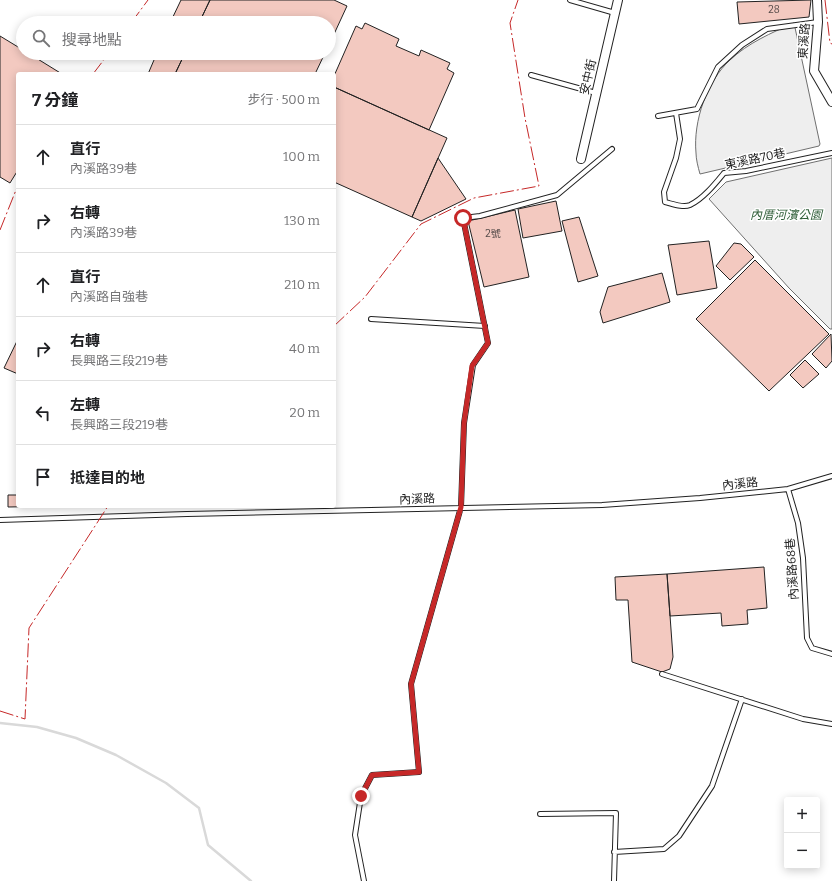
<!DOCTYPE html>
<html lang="zh-TW">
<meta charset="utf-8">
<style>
:root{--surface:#fff;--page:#f6f6f6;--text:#202124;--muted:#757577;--line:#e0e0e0}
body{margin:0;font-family:Bitter,"Noto Sans TC",serif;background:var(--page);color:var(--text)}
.controls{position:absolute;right:12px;bottom:12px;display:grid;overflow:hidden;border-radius:4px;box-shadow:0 2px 10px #0003}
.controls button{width:36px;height:36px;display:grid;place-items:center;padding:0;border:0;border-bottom:1px solid var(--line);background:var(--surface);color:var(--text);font:20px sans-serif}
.stop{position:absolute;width:12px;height:12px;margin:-9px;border:3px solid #c62828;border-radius:50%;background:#fff}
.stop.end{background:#c62828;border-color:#fff;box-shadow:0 1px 4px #0008}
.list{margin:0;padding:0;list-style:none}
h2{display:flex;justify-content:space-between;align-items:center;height:52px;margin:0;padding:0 16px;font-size:17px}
h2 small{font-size:13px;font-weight:400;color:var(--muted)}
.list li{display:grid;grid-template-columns:26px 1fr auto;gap:12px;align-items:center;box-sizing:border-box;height:64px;padding:0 16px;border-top:1px solid var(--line)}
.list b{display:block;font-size:15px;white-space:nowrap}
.list p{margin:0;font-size:13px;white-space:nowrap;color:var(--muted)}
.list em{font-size:13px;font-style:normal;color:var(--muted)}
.icon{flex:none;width:22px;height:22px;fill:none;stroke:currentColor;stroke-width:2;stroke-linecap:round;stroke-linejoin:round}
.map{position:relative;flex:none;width:832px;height:881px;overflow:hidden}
.search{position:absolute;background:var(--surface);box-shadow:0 2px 10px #0003;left:16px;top:16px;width:320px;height:44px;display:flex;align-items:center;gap:10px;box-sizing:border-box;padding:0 14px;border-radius:22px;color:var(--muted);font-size:15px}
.panel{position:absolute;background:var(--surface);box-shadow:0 2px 10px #0003;left:16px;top:72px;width:320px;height:436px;border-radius:4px}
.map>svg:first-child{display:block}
</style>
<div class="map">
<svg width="832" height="881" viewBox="0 0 832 881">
<rect width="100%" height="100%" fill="#fff"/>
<!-- green -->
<path fill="#eee" stroke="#6f6f6f" d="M794,23L820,144L819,146L700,174C698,167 696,159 696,153C693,121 707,81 730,60C748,43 771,33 794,23Z
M832,158V329H830L789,288L709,199L726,182Z"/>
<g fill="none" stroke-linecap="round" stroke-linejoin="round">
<!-- stream -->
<path stroke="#d9d9d9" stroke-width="2.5" d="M0,723L37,727L76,738L116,755L166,783L199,808L208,845L251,881"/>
</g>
<!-- building -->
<path fill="#f3c9c0" stroke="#222" d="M181,0H210L199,23H170Z
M210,0H334L347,6L329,45V23H199Z
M811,0L809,17L739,24L737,2Z
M365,23L399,39L396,46L419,56L421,50L450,63L447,69L454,73L429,130L334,87V76L356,26L362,29Z
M0,36L23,50V53H28L62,74H18V170L10,183L0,177Z
M157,53H185L175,74H148Z
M185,53H325L315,74H175Z
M334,87L447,138L412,217L334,182Z
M438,158L466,199L421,221L412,217Z
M556,201L562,231L523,238L518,209Z
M515,210L529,277L484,287L468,221Z
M579,217L598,276L578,282L562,221Z
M709,241L717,288L677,295L668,245Z
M734,243L741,244L754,257L730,280L716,266Z
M755,260L829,334L769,391L696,319Z
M662,273L670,302L603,323L600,312L608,287Z
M831,334L832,361L826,368L812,354Z
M18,339V374L4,368Z
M805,360L819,374L803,388L790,375Z
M8,495H18V506H64L8,507Z
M764,567L767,608L747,610L748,624L722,626L721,613L670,616L667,574Z
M667,574L673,657L670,669L662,672L632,662L628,600H616L615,577Z"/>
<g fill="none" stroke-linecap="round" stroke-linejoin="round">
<defs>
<path id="service" d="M570,0L615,13
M531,75L596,93
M676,113L680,139L676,158L664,192L665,202C673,204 683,208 690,205C703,199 715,184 724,173L746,171L832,153
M658,116L697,109L718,67L742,45L767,29L818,22
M371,319L485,326
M788,489L798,523L803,558L807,638L812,648L832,654
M0,520L187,514L602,505L700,498L788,489L832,476
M662,674L803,719L832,724
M540,814L616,813L614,881
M614,852L664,849L679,836L712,786L742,699
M364,881L355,835L361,796L372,775L419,772L411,684L461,507L464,423L473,365L488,343L463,218L480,216L557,195L612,149"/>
<path id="minor" d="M817,0L818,22L814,71L832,102
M581,159L618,0"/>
</defs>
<!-- service casing -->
<use href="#service" stroke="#222" stroke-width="6"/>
<!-- minor casing -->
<use href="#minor" stroke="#222" stroke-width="10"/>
<!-- service -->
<use href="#service" stroke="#fff" stroke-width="4"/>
<!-- minor -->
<use href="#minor" stroke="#fff" stroke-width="8"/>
<!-- power -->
<path stroke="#c62828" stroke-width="1" stroke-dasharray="14 3 2 3" stroke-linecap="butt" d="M825,0L830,43L832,44
M131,23L148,0
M93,74L109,53
M0,230L18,185
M334,326L365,297L421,224L474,198L539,186L525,118L510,23L518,0
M0,711L25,719L29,628L108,506"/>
</g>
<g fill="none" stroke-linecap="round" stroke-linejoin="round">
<!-- route -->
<path stroke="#c62828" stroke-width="5" d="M361,796L372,775L419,772L411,684L461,507L464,423L472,366L488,343L463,218"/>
</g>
<g text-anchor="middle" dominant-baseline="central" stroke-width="3" stroke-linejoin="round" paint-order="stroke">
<!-- number labels -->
<g font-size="10" fill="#564c4a">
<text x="774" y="10">28</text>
<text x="493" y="234">2號</text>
</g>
<!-- street labels -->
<g font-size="12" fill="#222" stroke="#fff">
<text transform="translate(804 41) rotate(-86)">東溪路</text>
<text transform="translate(588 77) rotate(-77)">安中街</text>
<text transform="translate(755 159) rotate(-12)">東溪路70巷</text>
<text transform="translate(740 484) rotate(-6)">內溪路</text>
<text transform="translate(417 499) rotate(-2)">內溪路</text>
<text transform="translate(792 569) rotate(-94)">內溪路68巷</text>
</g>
<!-- park labels -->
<g font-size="12" font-style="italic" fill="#2f5e38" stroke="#fff">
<text x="786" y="215">內厝河濱公園</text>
</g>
</g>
</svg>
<div class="controls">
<button>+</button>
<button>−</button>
</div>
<div class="stop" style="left:463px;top:218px"></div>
<div class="stop end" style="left:361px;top:796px"></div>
<div class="search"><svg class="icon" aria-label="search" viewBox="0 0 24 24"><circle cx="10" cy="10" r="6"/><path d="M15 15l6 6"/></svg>搜尋地點</div>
<section class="panel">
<h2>7 分鐘<small>步行 · 500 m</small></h2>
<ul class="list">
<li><svg class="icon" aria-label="ahead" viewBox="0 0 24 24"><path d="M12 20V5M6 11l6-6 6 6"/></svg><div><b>直行</b><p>內溪路39巷</p></div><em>100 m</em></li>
<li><svg class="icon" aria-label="right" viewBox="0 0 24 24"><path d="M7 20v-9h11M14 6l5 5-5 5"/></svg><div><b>右轉</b><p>內溪路39巷</p></div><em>130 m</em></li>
<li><svg class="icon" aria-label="ahead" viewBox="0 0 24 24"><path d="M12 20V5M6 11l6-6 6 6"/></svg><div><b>直行</b><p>內溪路自強巷</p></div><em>210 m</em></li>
<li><svg class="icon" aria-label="right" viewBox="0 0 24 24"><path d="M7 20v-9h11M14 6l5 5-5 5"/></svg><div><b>右轉</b><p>長興路三段219巷</p></div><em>40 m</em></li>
<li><svg class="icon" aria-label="left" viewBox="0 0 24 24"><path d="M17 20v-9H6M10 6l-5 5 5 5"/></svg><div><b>左轉</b><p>長興路三段219巷</p></div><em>20 m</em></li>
<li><svg class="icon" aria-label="arrive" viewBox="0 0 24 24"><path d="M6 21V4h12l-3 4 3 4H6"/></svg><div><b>抵達目的地</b></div></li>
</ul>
</section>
</div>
